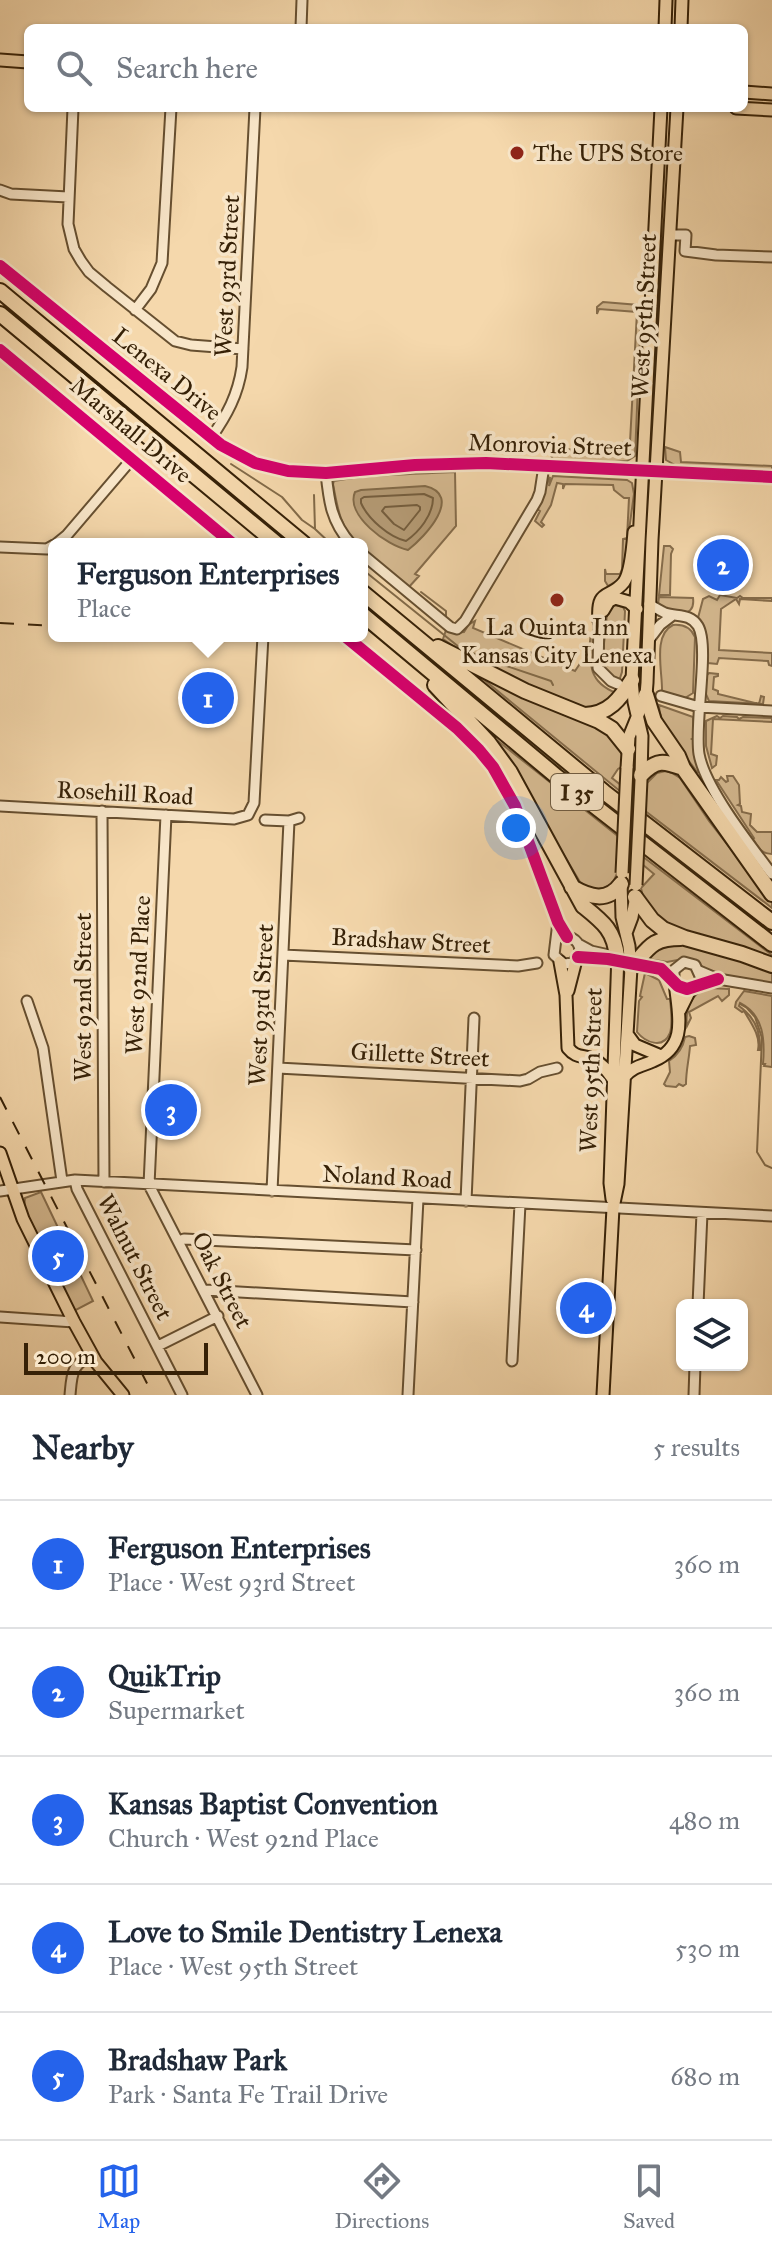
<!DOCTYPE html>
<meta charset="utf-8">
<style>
:root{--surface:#fff;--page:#f6f6f7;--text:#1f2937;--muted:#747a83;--line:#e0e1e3;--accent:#2563eb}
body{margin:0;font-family:"IM FELL Great Primer",serif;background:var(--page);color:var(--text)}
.controls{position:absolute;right:24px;bottom:24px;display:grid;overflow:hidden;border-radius:12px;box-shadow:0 2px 6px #0004}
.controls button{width:72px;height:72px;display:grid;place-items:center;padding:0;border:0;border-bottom:2px solid var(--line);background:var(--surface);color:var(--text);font:40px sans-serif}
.scale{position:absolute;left:24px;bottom:20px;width:184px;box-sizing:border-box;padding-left:8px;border:4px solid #362107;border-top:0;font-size:22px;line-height:28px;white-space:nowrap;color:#362107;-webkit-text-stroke:6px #f8e6c9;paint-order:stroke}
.you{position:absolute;left:516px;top:828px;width:28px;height:28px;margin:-20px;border:6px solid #fff;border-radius:50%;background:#1a73e8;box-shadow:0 0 0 12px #1a73e833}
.badge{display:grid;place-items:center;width:52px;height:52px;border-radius:50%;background:var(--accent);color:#fff;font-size:26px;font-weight:700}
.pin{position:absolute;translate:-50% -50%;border:4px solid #fff;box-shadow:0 2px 8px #0006}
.popup{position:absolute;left:48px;top:538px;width:320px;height:104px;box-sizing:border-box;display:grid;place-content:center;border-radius:12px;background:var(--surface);filter:drop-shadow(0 2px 6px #0005);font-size:26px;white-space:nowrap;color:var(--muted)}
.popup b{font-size:30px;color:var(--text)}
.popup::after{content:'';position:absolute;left:50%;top:100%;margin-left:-16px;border:16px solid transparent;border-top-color:var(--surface)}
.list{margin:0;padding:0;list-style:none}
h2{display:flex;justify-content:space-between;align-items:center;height:104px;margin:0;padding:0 32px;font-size:34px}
h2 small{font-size:26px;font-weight:400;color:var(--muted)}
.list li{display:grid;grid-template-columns:52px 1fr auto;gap:24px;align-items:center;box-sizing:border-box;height:128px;padding:0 32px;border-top:2px solid var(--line)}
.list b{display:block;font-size:30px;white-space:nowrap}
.list p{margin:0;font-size:26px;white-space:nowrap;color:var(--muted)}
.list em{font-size:26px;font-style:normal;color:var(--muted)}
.icon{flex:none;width:44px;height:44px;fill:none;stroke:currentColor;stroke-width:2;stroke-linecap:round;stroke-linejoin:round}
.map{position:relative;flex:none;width:772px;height:1395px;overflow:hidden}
.search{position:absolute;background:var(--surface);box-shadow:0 2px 6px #0004;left:24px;right:24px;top:24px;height:88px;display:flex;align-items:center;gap:20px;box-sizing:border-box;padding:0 28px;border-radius:12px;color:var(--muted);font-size:30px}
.sheet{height:744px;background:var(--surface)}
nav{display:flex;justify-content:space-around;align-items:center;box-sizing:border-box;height:112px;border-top:2px solid var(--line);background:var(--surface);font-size:22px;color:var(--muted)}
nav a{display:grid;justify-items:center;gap:4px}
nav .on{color:var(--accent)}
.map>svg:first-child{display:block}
</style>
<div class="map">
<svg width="772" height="1395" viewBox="0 0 772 1395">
<rect width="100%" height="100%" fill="#f5d8ac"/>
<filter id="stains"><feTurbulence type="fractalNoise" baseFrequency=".0025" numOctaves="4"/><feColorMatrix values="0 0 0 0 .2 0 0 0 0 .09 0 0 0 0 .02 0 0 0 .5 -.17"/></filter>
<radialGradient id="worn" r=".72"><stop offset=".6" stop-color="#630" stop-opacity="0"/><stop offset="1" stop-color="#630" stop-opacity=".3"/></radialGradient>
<!-- green -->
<path fill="#d5b990" stroke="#866d4c" stroke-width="2" d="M603,302L639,305L641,313L635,456L627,461L615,462L622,464L556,462C550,458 550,453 551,442L552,448L557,449L590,450L591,446L592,450L619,451L622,443L630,442L637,312L599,309L597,314V307Z
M665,447L680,452L681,462L772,466V471L675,465L666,460Z
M455,472L456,526L415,574L419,576L408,588L362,548V544H357C340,528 337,505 333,484L334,481C373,474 415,474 455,472Z
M553,476L627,480L632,483L634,494L623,574L620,579L608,586L605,581V569L606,574H620L622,569L623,539L627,538L629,498H624L614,490L613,485L565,484L563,489V484L557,483L551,505L541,522L544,525L542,527L535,521L540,511L537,509C543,499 544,486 550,477L549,486Z
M664,546H670L673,549L671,554L670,595H659Z
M720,595L737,598L740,596L743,598H772V601L740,599L739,604L736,599L721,609L719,650L772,653V666L769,665L768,661L719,658L717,664L708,663L706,633L698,618L703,599L709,596L717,600Z
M659,597L693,598C696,621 670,613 658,605Z
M615,605L623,607L625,611L622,672L619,681L607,673L602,662L607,614L611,608Z
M475,621L473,628L575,671L589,650L591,633C590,661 586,681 616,693L607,704L585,710L548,697L462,652L443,639L446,630L454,633L464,632L469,624Z
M673,625C684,624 691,628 695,637L693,693L685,698L662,693C663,673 652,635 673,625Z
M709,673L718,674V676L714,677L713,689L718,691V694L759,704L761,696L764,697L763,704L709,701L705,692L706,676Z
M485,676L600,725L622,751L623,766L618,769L612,778L622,786L621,792L483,679Z
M659,705L693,717L694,738L692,739L694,740L701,771L697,772C684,753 659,729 659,705Z
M717,716L720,718L723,716L737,717L739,719L743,717L772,718V722L713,719L711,754L717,756L716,765L712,768L706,746V721Z
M493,737L619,837L618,871L613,883C602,891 590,891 580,882L518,778L491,740Z
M666,771L672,773L680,778L709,821L772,902V908L644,810L646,784L657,773Z
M727,776H733L739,785L740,804L738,805L741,806L742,812L751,814L750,825L757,832H772V854C762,854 757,847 753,839L754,838L718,783L716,780H719L721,777L726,782L728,781Z
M642,856L772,955V962L665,926L643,897L641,888L654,874L642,864Z
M675,942L740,959L772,971V986L764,982L718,976L688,958L667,962L648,959L654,950Z
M645,973L659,980L667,999H670C671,1009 673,1023 670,1033C663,1050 645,1042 637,1032L639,1001L642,997L640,996Z
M709,986H712L711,988L729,989V995L722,1001L718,996L689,1012L691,1018L687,1026C685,1010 690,997 704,989L693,995L695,992Z
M744,991L772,996V1067L764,1066L765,1064H763C765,1040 764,1015 740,1003L739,1006C755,1017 761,1031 760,1050H758C761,1036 751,1023 744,1011L742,1012L735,1007L736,1002Z
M689,1036L695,1038L696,1045L690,1046C689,1060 686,1070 686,1084L683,1086L679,1084L676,1087L666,1086L664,1084L670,1072L669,1061C678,1055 683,1048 685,1037Z
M41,1192L93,1301L74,1311L24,1209L25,1198Z"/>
<!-- water -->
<path fill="#b49a74" stroke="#826a48" stroke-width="2" d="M425,486C464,495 425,537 408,550C387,546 345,515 355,492L361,490Z"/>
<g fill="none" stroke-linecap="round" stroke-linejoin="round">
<!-- shore -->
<path stroke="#755e3e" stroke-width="2" d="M424,494L433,498C433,515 419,532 406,541C389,537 368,519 361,503V499L364,497Z
M417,505L420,507V510L404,530L394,524L382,511L385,507Z"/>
<!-- stream -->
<path stroke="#826a48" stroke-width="2" d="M231,464L282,497L302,520L315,529
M314,495L315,529L331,544
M362,569L459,647L486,659L551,681L553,685
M421,592L446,611V618
M740,1004L747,1008L755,1017L762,1038L757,1152L765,1165L772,1168"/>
<defs>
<path id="minor" d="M301,28L302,0
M73,108L68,224L74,249L81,261L89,272L107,287L175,341L191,345L243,349
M0,190L11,194L68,197
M671,235H686L685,251L716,255L772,257
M0,266L221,445L255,463L288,471L326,473L415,465L486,463L772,477
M135,310L151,289L162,263L171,108
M0,350L233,544
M211,438C227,415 238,395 242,367L255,108
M326,473C329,502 331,521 351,544
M56,544L67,535L131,460
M0,547L47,549L54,545
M362,554L450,627L457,629L465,621L537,500L540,492L544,466
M649,604C654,607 659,610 665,613C677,617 690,613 698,626C710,646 694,723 699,754C705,788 750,845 772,874
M599,621L598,668L611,681L618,684
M345,636L457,728L479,750L493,767L515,806L558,922L567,937
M648,641L660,625L673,615
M661,696L699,707L772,711
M0,806L234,819L248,815L254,803L263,636
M102,811L104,1182
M166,815L149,1185L257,1395
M265,820L289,821L299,818
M558,922L554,955L564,964L573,963L578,957
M563,937C576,936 583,946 578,957
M580,945L591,951L609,955
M283,955L518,966L537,963
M646,966L661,969L682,988C692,989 708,981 718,979
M699,971L718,979L772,988
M674,979V970L684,962L695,965L700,976
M27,1001L43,1048L62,1181
M278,1068L520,1081L528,1079L540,1072L557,1068
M75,1180L77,1189L182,1395
M0,1191L75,1180L772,1216
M272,1191L289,821
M466,1201L474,1018
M179,1241L184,1239L416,1250
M205,1290L413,1302
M698,1305L702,1213
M0,1317L74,1322
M158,1346L218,1316
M512,1361L520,1204
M70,1395C72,1373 71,1366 92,1354
M408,1395L418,1199
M694,1395L695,1365"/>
<path id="major" d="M665,28L666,0
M681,28L682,0
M0,60L28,62
M744,92L772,94
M736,108L772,110
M603,611L609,601L615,598L629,602L637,609
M599,621C596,587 610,600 624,582C631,572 633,544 634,532
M627,768L629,737L646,695L647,683L652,540L677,108
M641,777L642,736L634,702L632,680L661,108
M626,933L632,917L636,896
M560,962L566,995L568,1048C576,1058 582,1055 593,1059C602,1063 607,1071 613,1079
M568,991L576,960
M680,1010L691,988
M627,1034L635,1045L661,1056
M625,1076C634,1066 642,1066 653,1061C689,1046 678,1014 675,982
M0,1153L23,1219L74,1322L96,1362L123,1395
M612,1199L610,1183L618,953
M603,1395L613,1208L618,1184L631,968L629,946L622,917L621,882"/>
<path id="highway" d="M0,291L304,544
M0,314L277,544
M362,592L604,792L772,922
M362,614L556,776L772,944
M438,647L525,691L599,721L612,729L628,749
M435,685L488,742L510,772L583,906C603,922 615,931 617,958
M646,695L654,721L678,756L683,768L772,894
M585,715C609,714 620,699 632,680
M641,775C657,759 663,761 683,768
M572,887C590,897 607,903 621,884
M635,897L652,920L663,929L685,938L742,954L772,965
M631,968C649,948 651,938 681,938"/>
</defs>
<!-- minor casing -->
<use href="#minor" stroke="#664f30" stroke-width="13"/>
<!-- major casing -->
<use href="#major" stroke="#362107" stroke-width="15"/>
<!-- highway casing -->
<use href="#highway" stroke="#362107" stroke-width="18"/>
<!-- minor -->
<use href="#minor" stroke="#f8e6c9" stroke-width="9"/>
<!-- major -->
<use href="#major" stroke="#f5d8ac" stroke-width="11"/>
<!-- highway -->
<use href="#highway" stroke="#f5d8ac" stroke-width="14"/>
<!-- rail -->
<path stroke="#362107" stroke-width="2" stroke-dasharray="14 14" stroke-linecap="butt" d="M0,623L54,626
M147,636L223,640
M0,1097L153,1395"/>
<defs>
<path id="major-bridge" d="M622,873L627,768
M636,885L641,780"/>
</defs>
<!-- major-bridge casing -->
<use href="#major-bridge" stroke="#362107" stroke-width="15" stroke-linecap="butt"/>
<!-- major-bridge -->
<use href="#major-bridge" stroke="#f5d8ac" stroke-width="11"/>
<defs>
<path id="cycleway" d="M0,266L221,445L255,463L288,471L326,473L415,465L486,463L772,477
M0,350L233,544
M345,636L457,728L479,750L493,767L515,806L558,922L567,937
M578,957L608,959L661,969L678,986L687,989L718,979"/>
</defs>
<!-- cycleway casing -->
<use href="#cycleway" stroke="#f8e6c9" stroke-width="17"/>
<!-- cycleway -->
<use href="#cycleway" stroke="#d6006c" stroke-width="12"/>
</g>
<!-- markers -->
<g fill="#8f2418" stroke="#f8e6c9" stroke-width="3">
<circle cx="517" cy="153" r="8"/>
<circle cx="557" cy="600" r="8"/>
</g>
<g text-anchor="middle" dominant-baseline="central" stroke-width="7" stroke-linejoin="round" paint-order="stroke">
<!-- shield labels -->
<rect fill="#f8e6c9" stroke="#705c41" stroke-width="2" x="551" y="774" width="52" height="36" rx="6"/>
<g font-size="22" font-weight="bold" fill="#362107">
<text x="577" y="792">I 35</text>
</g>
<!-- poi labels -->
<g font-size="24" fill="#362107" stroke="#f8e6c9" text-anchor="start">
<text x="533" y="153">The UPS Store</text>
<text x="557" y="627" text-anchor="middle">La Quinta Inn<tspan x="557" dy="28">Kansas City Lenexa</tspan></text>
</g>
<!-- street labels -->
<g font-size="24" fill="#362107" stroke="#f8e6c9">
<text transform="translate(227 276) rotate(-87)">West 93rd Street</text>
<text transform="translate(644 316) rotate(-87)">West 95th Street</text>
<text transform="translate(167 374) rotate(39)">Lenexa Drive</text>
<text transform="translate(131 430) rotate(40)">Marshall Drive</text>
<text transform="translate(550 445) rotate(2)">Monrovia Street</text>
<text transform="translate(125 793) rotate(3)">Rosehill Road</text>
<text transform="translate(411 941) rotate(3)">Bradshaw Street</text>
<text transform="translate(138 975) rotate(-87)">West 92nd Place</text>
<text transform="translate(83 997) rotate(-90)">West 92nd Street</text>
<text transform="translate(261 1005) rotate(-87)">West 93rd Street</text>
<text transform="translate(420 1055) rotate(3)">Gillette Street</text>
<text transform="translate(591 1070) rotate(-88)">West 95th Street</text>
<text transform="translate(387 1177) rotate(3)">Noland Road</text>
<text transform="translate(135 1257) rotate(63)">Walnut Street</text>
<text transform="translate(222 1280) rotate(63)">Oak Street</text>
</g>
</g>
<rect width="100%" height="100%" filter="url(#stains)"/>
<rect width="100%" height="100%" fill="url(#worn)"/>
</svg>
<div class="controls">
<button><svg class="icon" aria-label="layers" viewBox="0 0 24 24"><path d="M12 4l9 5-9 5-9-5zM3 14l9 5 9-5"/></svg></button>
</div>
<div class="scale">200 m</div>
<div class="you"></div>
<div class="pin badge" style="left:208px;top:698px">1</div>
<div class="popup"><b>Ferguson Enterprises</b>Place</div>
<div class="pin badge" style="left:723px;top:565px">2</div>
<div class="pin badge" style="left:171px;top:1110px">3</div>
<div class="pin badge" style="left:586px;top:1308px">4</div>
<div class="pin badge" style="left:58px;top:1256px">5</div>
<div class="search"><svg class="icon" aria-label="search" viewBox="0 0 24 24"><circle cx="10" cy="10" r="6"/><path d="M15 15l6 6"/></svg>Search here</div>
</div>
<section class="sheet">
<h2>Nearby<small>5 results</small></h2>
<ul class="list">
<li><span class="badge">1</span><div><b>Ferguson Enterprises</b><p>Place · West 93rd Street</p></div><em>360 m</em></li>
<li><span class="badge">2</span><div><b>QuikTrip</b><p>Supermarket</p></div><em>360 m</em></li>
<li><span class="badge">3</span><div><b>Kansas Baptist Convention</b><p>Church · West 92nd Place</p></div><em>480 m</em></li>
<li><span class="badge">4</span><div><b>Love to Smile Dentistry Lenexa</b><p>Place · West 95th Street</p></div><em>530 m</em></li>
<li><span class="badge">5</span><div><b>Bradshaw Park</b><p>Park · Santa Fe Trail Drive</p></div><em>680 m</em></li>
</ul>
</section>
<nav>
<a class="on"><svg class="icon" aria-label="map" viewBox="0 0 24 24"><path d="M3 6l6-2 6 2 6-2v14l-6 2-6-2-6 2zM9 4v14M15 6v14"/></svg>Map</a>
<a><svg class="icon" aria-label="directions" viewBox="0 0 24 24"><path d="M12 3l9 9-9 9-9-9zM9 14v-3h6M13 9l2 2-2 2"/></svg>Directions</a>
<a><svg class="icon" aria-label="saved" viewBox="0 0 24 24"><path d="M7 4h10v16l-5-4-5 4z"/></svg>Saved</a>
</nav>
